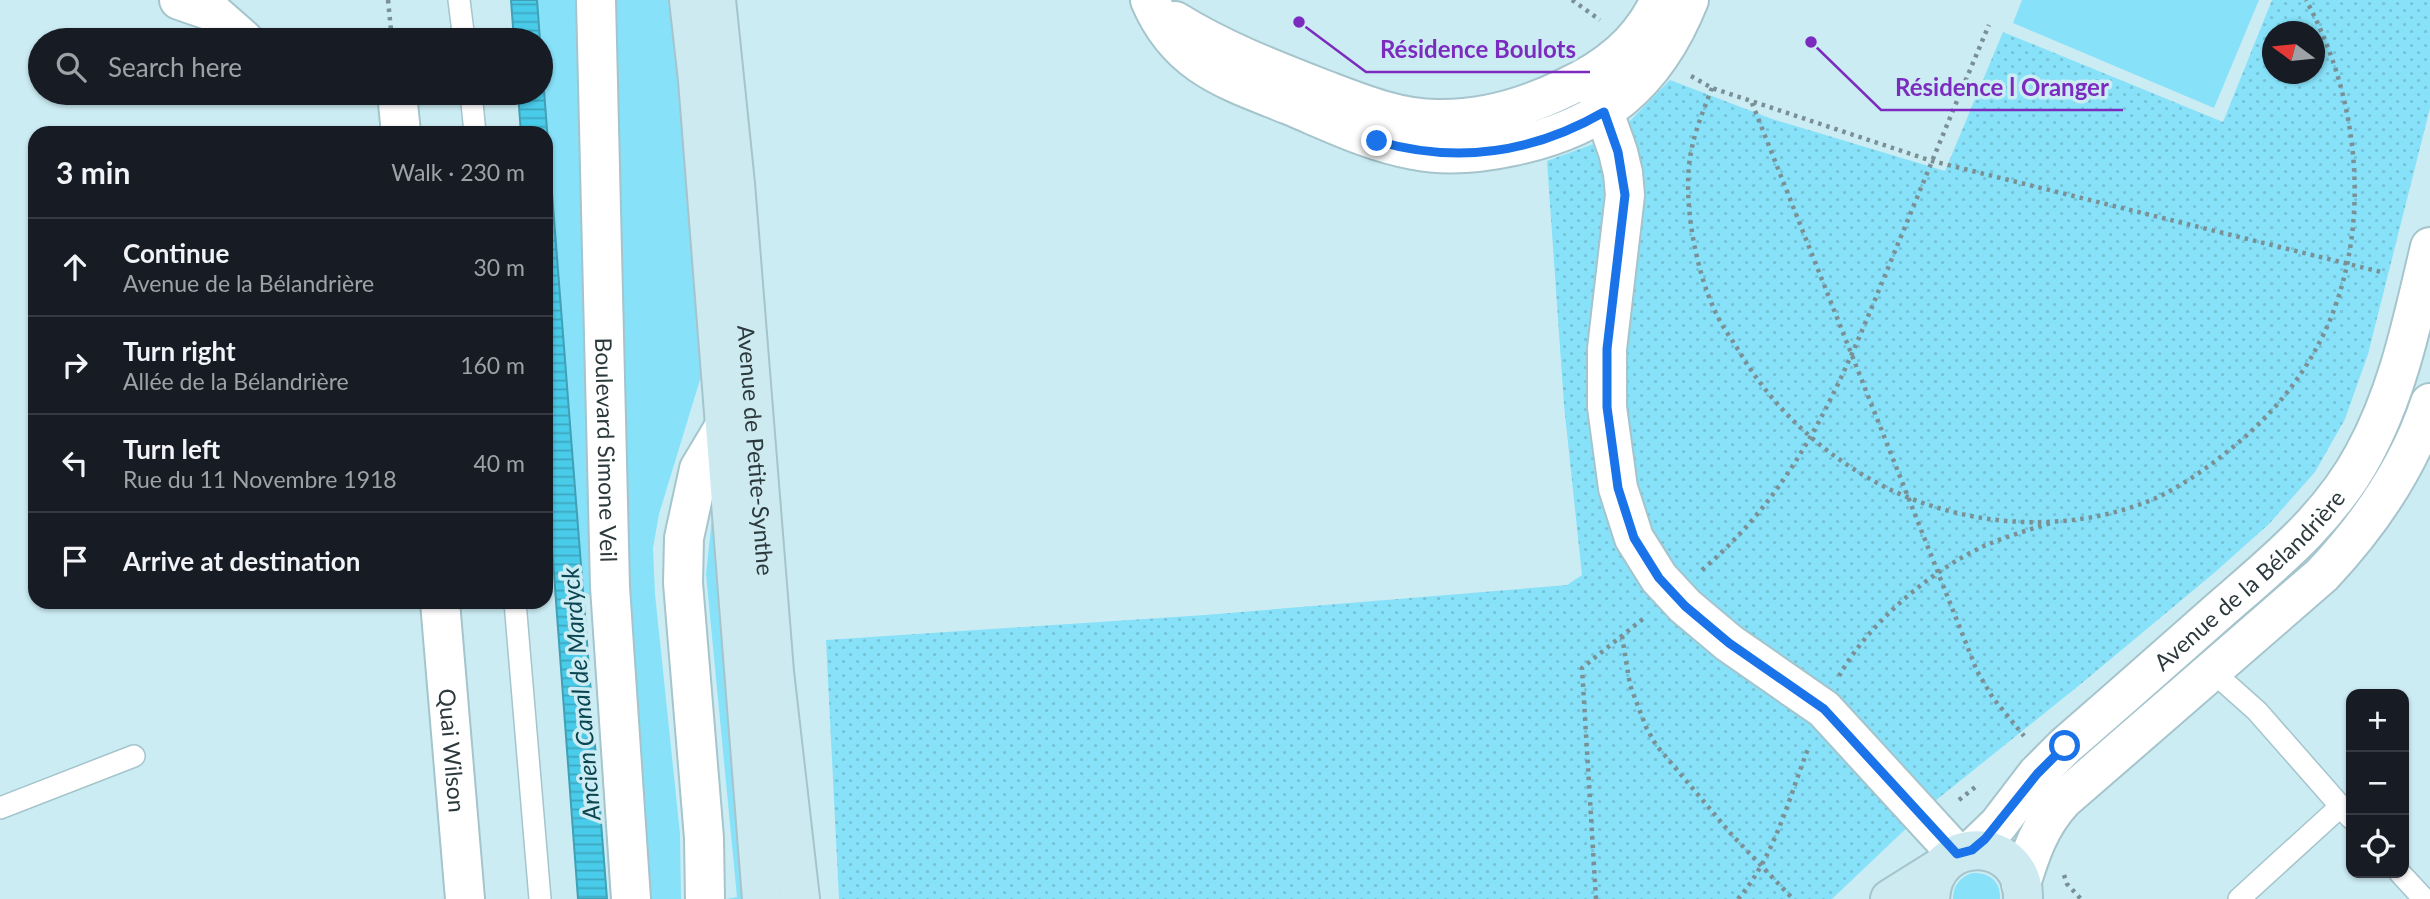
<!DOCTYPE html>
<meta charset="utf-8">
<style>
:root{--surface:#171b24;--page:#242831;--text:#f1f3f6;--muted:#9ea1a6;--line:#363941}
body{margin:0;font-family:Lato,sans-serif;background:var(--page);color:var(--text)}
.controls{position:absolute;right:21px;bottom:21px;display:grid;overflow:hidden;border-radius:14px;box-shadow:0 2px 5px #0004}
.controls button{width:63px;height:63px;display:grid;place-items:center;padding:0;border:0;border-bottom:2px solid var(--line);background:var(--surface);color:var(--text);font:35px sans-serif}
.compass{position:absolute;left:2262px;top:21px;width:63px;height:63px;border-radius:50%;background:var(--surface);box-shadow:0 2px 5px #0004;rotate:285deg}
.stop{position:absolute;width:21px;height:21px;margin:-16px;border:5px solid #1a73e8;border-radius:50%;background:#fff}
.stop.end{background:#1a73e8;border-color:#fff;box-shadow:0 2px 7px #0008}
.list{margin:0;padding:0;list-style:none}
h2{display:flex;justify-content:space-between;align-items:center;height:91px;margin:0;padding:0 28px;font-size:30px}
h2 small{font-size:23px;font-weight:400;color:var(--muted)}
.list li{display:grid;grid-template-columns:46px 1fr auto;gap:21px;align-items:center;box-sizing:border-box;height:98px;padding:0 28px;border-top:2px solid var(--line)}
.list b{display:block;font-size:26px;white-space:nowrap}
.list p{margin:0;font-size:23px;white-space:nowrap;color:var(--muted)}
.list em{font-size:23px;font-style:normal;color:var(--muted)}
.icon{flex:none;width:38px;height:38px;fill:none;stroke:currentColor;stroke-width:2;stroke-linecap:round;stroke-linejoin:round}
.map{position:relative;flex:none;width:2430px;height:899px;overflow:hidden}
.search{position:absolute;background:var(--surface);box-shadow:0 2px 5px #0004;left:28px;top:28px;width:525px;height:77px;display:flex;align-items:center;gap:18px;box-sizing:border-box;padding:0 24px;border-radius:38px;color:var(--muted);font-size:26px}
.panel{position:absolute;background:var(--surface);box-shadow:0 2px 5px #0004;left:28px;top:126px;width:525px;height:483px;border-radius:21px}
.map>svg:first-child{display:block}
</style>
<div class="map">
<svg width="2430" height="899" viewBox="0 0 2430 899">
<defs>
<pattern id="park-dots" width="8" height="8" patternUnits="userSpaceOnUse" patternTransform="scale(1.75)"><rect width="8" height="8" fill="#87e1f8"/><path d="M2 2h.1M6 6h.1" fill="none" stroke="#75c2d6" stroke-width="1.8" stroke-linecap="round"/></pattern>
<pattern id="water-rules" width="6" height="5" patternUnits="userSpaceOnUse" patternTransform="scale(1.75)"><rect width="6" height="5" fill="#49ccea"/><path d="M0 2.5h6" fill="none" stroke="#3da7bf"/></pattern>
</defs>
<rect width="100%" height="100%" fill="#ccecf4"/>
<!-- green -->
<path fill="#87e1f8" d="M537,0H576L590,595L583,593Z
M614,0H677L706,360L659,514L653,548L655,594L680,834L681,899H649L631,647L626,524Z
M2022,0H2259L2214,108L2013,23Z
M719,517L751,899H726L737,897L706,574L712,518Z
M1972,873C1989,872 2001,881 2000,899H1953C1953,886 1960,877 1972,873Z"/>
<!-- park -->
<path fill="url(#park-dots)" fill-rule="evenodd" d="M2272,0H2430V108L2368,354L2345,419L2315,472L2269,524L2214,573L2082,683L1935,801L1832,899H839L826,640L1205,615L1567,585L1582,575L1564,405L1547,161L1599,142L1625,126L1670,80L1772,119L1945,171L2003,32L2223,122ZM2272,32H2314V74H2272Z"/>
<!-- water -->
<path fill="url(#water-rules)" stroke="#41a0b6" stroke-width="2" d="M511,0H537L540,40H514Z
M541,52L607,899H578L546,466V133H521L518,93H541Z"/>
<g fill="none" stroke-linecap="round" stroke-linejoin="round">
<defs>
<path id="service" d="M459,0L464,40
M471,93L475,133
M515,602L540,899
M2212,671L2257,711L2351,818
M0,808L134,756
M2400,873L2424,899
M2239,899L2341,806"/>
<g id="minor">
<path d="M179,0L211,11L244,40"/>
<path d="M1150,0C1178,66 1227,80 1289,105C1330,122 1370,142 1414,150C1447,157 1482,153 1514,146C1602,127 1655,85 1689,0"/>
<path d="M1175,21C1220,49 1271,69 1320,88C1357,102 1397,119 1437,119C1482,120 1526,107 1565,88C1607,69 1640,43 1660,0"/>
<path d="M1591,75L1618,152L1623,173L1625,195L1607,349V407L1618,488L1634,538L1659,578L1685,606L1729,643L1824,709L1957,854"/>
<path d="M397,93L401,133"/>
<path id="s1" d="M440,602L465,899"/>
</g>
<g id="tertiary">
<path id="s2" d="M596,0L610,587L631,899"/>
<path id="s3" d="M1972,850L1998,825L2037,774L2065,746C2117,701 2169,655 2221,609C2274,563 2330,518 2364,454C2399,390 2413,318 2430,247"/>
<path d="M2021,884C2031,852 2040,825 2063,800L2322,575C2369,525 2408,469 2430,403"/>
<path d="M705,899L704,838L683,583L684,538L699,469L736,407"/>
</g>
<g id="secondary">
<path d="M689,0L698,80L762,899"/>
<path id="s4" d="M716,0L735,184L774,672L800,899"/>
<path d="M1890,899L1941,867"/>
<path d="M1930,899C1933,832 2025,836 2023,899"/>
</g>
</defs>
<!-- service casing -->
<use href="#service" stroke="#a5c4cc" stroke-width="24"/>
<!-- minor casing -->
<use href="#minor" stroke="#a5c4cc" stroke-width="42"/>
<!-- tertiary casing -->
<use href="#tertiary" stroke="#a5c4cc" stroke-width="42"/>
<!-- secondary casing -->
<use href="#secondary" stroke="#a5c4cc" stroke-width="42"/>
<!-- path -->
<path stroke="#7a9095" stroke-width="4.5" stroke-dasharray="3.5 5" stroke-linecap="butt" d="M388,0L392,40
M1572,0L1600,20
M1691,76L1712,88L1932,161L2385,273
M1712,88C1704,109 1695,130 1691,152C1682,197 1695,269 1715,311C1721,325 1731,338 1739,351C1774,411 1829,460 1891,490C1972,528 2070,534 2154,499C2182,486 2209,467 2233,447C2275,413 2309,370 2330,320C2372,218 2358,95 2306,0
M1752,103L1977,671L1993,698L2024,736
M1702,570C1804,483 1845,372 1895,251C1926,176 1957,100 1989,25
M1622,636L1630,685L1646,727L1656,745L1732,835L1793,899
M1839,676C1868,624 1930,571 1984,546C2005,537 2028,530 2051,523
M1959,800L1979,784
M2064,875L2067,884L2081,899
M1596,899L1582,668L1644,618
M1738,899C1775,856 1788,800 1808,749"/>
<!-- service -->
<use href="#service" stroke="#fff" stroke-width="21"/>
<!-- minor -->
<use href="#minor" stroke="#fff" stroke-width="38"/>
<!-- tertiary -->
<use href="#tertiary" stroke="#fff" stroke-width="38"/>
<!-- secondary -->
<use href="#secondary" stroke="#ceeaf1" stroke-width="38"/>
</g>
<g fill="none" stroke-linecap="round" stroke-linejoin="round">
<!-- route -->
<path stroke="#1a73e8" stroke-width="9" d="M1377,141C1456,164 1533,153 1604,112L1618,152L1625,195L1607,349V407L1618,488L1634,538L1659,578L1685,606L1729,643L1824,709L1957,854L1972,850L1985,839L2037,774L2065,746"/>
</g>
<g text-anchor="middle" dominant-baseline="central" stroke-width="7" stroke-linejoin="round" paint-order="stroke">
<!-- street labels -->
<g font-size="23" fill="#2d3a3d" stroke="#ccecf4">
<text stroke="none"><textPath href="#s2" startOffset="450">Boulevard Simone Veil</textPath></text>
<text stroke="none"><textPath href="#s4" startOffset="452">Avenue de Petite-Synthe</textPath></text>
<text stroke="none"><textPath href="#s3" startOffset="388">Avenue de la Bélandrière</textPath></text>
<text stroke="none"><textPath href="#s1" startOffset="149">Quai Wilson</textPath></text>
</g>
<!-- water labels -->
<g font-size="24" font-style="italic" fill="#094450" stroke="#ccecf4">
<text transform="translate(580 694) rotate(-95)">Ancien Canal de Mardyck</text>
</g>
</g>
<!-- callouts -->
<path fill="none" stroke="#7b2cbf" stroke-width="2.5" d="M1299 22L1366 72H1590M1811 42L1881 110H2123"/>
<g fill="#7b2cbf" stroke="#ccecf4" stroke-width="2.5">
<circle cx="1299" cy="22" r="7"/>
<circle cx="1811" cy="42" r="7"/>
</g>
<g font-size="24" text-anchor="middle" font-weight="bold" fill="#7b2cbf" stroke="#ccecf4" stroke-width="7" stroke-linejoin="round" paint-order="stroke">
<text x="1478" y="58">Résidence Boulots</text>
<text x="2002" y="96">Résidence l Oranger</text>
</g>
</svg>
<div class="controls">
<button>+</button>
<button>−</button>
<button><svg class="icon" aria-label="locate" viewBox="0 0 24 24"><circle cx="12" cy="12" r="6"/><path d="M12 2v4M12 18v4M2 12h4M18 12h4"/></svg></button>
</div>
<svg class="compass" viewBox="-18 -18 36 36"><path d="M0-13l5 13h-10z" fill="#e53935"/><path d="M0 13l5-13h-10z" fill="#9ea1a6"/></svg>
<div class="stop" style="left:2065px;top:746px"></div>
<div class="stop end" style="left:1377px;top:141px"></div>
<div class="search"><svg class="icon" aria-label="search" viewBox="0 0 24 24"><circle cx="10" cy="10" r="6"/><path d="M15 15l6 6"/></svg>Search here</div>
<section class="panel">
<h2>3 min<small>Walk · 230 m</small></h2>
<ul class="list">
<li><svg class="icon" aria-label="ahead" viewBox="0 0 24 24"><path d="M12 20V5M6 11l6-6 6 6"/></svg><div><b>Continue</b><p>Avenue de la Bélandrière</p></div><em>30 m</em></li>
<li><svg class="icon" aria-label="right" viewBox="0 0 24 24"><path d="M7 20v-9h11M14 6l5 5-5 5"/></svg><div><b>Turn right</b><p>Allée de la Bélandrière</p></div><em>160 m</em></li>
<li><svg class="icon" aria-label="left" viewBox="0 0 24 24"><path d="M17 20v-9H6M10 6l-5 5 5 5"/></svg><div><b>Turn left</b><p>Rue du 11 Novembre 1918</p></div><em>40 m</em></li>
<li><svg class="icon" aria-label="arrive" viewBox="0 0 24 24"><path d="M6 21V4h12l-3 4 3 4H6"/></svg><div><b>Arrive at destination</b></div></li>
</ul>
</section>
</div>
